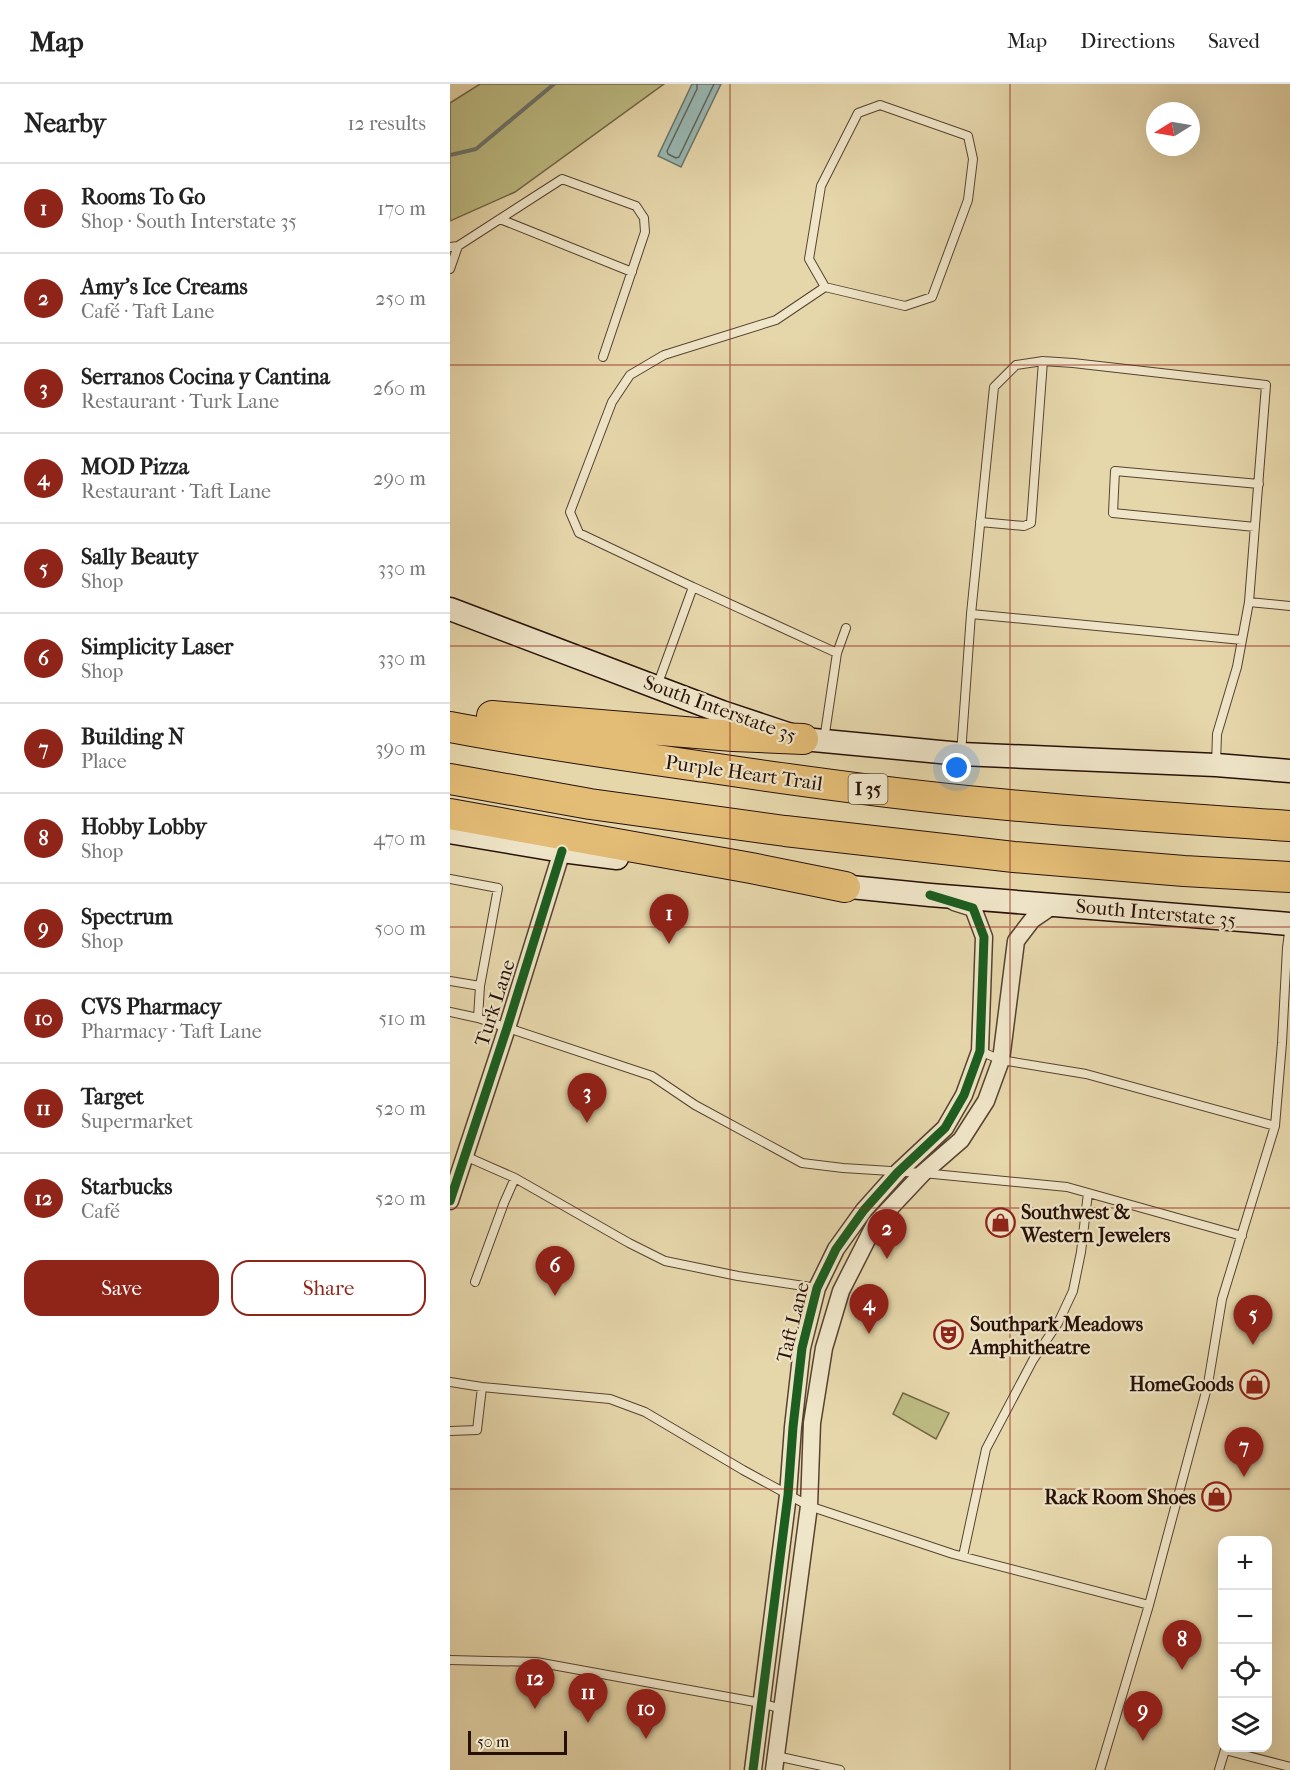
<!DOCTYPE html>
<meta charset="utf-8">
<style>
:root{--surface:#fff;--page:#f2f2f2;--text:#222;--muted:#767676;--line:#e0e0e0;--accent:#8f2418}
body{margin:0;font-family:"IM FELL French Canon",serif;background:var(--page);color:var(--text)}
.controls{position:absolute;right:18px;bottom:18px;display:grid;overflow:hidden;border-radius:12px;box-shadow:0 6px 24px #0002}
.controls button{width:54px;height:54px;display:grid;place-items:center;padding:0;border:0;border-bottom:2px solid var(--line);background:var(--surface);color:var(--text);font:30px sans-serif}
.compass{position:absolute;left:696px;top:18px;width:54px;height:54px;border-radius:50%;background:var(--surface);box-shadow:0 6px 24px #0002;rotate:259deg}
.scale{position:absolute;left:18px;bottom:15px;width:99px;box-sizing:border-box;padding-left:6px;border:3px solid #271008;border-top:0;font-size:16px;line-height:21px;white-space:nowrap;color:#271008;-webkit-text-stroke:4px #efe5c8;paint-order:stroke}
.you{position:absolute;left:507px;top:684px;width:21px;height:21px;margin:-15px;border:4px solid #fff;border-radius:50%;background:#1a73e8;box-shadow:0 0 0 9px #1a73e833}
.badge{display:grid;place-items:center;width:39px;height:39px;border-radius:50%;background:var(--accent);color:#fff;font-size:20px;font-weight:700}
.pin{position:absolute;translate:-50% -50px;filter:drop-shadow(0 2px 3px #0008)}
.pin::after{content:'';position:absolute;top:32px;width:21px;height:18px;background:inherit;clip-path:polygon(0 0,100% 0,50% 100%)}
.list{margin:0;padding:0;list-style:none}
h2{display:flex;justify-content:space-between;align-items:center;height:78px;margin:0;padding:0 24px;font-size:26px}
h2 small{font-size:20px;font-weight:400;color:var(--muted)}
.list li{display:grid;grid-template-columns:39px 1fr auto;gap:18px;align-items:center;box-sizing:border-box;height:90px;padding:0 24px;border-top:2px solid var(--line)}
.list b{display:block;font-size:22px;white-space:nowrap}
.list p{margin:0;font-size:20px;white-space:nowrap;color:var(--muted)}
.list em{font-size:20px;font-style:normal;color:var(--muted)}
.actions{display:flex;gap:12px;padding:18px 24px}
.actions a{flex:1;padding:14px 0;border:2px solid var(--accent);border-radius:18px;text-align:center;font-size:21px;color:var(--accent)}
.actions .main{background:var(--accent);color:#fff}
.icon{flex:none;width:33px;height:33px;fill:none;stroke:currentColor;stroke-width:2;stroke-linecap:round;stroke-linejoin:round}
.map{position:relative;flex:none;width:840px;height:1686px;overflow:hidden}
header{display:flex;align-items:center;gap:36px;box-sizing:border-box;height:84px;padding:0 30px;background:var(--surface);border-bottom:2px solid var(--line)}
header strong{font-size:28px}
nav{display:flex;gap:33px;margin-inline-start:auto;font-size:21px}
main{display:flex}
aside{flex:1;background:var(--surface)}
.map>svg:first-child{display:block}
</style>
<header>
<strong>Map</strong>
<nav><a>Map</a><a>Directions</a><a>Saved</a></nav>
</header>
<main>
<aside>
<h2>Nearby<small>12 results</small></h2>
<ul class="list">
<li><span class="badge">1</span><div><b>Rooms To Go</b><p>Shop · South Interstate 35</p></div><em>170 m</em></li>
<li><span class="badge">2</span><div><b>Amy's Ice Creams</b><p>Café · Taft Lane</p></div><em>250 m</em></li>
<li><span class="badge">3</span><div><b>Serranos Cocina y Cantina</b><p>Restaurant · Turk Lane</p></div><em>260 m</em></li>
<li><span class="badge">4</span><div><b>MOD Pizza</b><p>Restaurant · Taft Lane</p></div><em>290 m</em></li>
<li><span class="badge">5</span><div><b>Sally Beauty</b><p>Shop</p></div><em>330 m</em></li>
<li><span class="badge">6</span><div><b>Simplicity Laser</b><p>Shop</p></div><em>330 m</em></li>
<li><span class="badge">7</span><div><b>Building N</b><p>Place</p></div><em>390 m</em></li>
<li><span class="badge">8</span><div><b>Hobby Lobby</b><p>Shop</p></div><em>470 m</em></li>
<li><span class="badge">9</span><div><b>Spectrum</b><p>Shop</p></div><em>500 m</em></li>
<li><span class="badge">10</span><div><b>CVS Pharmacy</b><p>Pharmacy · Taft Lane</p></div><em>510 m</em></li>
<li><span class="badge">11</span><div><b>Target</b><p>Supermarket</p></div><em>520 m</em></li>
<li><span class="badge">12</span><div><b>Starbucks</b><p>Café</p></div><em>520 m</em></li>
</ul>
<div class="actions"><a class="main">Save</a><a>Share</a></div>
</aside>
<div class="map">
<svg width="840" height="1686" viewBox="0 0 840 1686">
<rect width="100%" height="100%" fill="#e6d7ab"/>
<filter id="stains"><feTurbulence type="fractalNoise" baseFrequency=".00333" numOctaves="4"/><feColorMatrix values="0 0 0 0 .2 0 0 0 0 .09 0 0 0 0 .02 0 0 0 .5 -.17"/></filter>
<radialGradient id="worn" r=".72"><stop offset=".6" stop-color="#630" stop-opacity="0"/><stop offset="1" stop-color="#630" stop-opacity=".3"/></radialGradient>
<!-- green -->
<path fill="#bdbc83" stroke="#726646" stroke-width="1.5" d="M30,0H214L65,108L0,137V19Z
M453,1309L499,1329L486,1355L443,1330Z"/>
<!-- water -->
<path fill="#99b8b2" stroke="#6b756e" stroke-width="1.5" d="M242,0H271L231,83L208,72Z"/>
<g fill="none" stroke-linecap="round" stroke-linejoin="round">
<!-- shore -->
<path stroke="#60645d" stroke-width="1.5" d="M247,0V5L217,67L218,70L226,74L229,73L264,0"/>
<!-- stream -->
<path stroke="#6b756e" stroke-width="4" d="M0,71L26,65L104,0"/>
<defs>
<path id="service" d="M50,135L182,188
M8,162L112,95L186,122L194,134L195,148L153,273
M0,163L8,162L0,185
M530,438L574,442L581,439L593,277
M805,443L663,429L665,387L809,400
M243,503L129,449L120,428L162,318L180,291L214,271L326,236L375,203L359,175L371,102L408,29L430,21L518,52L523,75L518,116L482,213L455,222L375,203
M521,530L792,556
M207,602L243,503L387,569
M374,656L387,569L396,544
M511,670L521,530L544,303L566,281L593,277L623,279L816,301L799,518
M766,680L767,650L787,583L799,518L840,522
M0,795L48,804L30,902L28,934
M0,897L30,902
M0,928L28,934L202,992L245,1021L352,1079L393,1084L473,1089L617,1103L792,1152
M530,967L551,976L636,990L825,1042
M15,1072L65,1094L179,1159L215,1177L288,1192L367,1204
M25,1198L54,1119L65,1094
M0,1298L32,1303L160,1315L195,1328L293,1386L359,1422L503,1470L699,1521
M0,1347L27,1346L32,1303
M513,1472L536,1365L583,1276L608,1239L623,1207L631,1168L638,1109
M0,1576L86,1578L311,1619L332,1625
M326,1672L390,1686
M650,1686L699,1521L758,1300L772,1215L825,1042L832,959L837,864L840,841
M769,1686L775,1666L840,1683"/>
<path id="minor" d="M0,1117L57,944L112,767
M303,1686L338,1411L343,1343L352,1264L367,1204L386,1165L414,1126L448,1088L495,1044L514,1011L530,967L534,853L523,824L504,818
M324,1686L359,1422L362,1339L374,1264L391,1207L425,1140L473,1089L511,1056L536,1017L551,976L566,857L582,836L604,821"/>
<path id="secondary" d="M0,525L272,628L353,655L511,670L766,681L840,687
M0,748L112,767L167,774
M381,801L480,811L840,840"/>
<path id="motorway" d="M42,632L283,652L353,655
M0,643C84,659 170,671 255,683C349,697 443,710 538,719C638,729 739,735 840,742
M0,695L140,720L335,747L564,773L734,787L840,793
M0,730L301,784L395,803"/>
</defs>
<!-- service casing -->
<use href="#service" stroke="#574231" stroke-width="10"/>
<!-- minor casing -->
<use href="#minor" stroke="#574231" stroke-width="19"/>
<!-- secondary casing -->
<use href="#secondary" stroke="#271008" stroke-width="25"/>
<!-- motorway casing -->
<use href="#motorway" stroke="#271008" stroke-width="32"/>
<!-- service -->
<use href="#service" stroke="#efe5c8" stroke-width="8"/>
<!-- minor -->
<use href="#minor" stroke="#efe5c8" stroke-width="16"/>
<!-- secondary -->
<use href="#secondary" stroke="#efe5c8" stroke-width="22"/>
<!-- motorway -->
<use href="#motorway" stroke="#e3bc76" stroke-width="30"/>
<defs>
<path id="cycleway" d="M0,1117L57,944L112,767
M303,1686L338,1411L343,1343L352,1264L367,1204L386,1165L414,1126L448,1088L495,1044L514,1011L530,967L534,853L523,824L480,811"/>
</defs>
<!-- cycleway casing -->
<use href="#cycleway" stroke="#efe5c8" stroke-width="13"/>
<!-- cycleway -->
<use href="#cycleway" stroke="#1b5e20" stroke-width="9"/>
</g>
<!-- grid -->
<path fill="none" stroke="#8f2418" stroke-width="1.5" stroke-opacity="0.55" d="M280,0V1686M560,0V1686M0,281H840M0,562H840M0,843H840M0,1124H840M0,1405H840"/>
<!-- icons -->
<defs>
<symbol id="shop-ring" viewBox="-11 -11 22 22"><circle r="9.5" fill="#efe5c8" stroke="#8f2418" stroke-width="1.5"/><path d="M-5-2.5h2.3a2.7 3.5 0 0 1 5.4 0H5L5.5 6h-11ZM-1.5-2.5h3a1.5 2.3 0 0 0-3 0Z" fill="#8f2418"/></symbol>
<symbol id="theatre-ring" viewBox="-11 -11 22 22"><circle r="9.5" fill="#efe5c8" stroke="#8f2418" stroke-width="1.5"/><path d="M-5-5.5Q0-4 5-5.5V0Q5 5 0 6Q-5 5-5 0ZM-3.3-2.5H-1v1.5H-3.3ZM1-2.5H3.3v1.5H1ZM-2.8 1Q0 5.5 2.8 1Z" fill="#8f2418"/></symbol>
</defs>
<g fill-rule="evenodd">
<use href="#shop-ring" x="534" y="1122" width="33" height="33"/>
<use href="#theatre-ring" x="482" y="1234" width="33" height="33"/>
<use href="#shop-ring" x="788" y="1284" width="33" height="33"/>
<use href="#shop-ring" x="750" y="1396" width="33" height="33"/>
</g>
<g text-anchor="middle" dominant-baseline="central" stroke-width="4.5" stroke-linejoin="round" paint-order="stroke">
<!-- shield labels -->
<rect fill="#efe5c8" stroke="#635042" stroke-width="1.5" x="398.5" y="690" width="39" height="30" rx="4.5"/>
<g font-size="18" font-weight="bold" fill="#271008">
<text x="418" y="705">I 35</text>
</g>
<!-- street labels -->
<g font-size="20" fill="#271008" stroke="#efe5c8">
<text transform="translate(270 625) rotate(20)">South Interstate 35</text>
<text transform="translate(294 689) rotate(8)">Purple Heart Trail</text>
<text transform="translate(706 829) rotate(5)">South Interstate 35</text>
<text transform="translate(45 919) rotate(-72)">Turk Lane</text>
<text transform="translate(343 1238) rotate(-76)">Taft Lane</text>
</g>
<!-- poi labels -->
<g font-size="20" font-weight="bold" fill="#271008" stroke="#efe5c8" text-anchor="start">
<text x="571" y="1128">Southwest &amp;<tspan x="571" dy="23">Western Jewelers</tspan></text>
<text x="520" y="1240">Southpark Meadows<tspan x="520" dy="23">Amphitheatre</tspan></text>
<text x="784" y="1300" text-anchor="end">HomeGoods</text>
<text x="746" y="1413" text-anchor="end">Rack Room Shoes</text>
</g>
</g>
<rect width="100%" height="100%" filter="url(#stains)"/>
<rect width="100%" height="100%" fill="url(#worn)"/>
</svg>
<div class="controls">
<button>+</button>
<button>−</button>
<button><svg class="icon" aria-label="locate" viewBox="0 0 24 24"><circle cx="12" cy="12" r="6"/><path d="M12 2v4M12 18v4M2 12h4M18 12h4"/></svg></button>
<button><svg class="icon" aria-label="layers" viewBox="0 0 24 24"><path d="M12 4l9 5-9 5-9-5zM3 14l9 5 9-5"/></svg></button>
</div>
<svg class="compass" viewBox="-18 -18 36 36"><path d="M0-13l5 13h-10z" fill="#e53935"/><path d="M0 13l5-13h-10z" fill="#767676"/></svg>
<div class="scale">50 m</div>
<div class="you"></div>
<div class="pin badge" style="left:219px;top:860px">1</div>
<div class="pin badge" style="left:437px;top:1175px">2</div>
<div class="pin badge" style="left:137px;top:1039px">3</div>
<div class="pin badge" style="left:419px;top:1250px">4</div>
<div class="pin badge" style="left:803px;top:1261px">5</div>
<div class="pin badge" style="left:105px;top:1212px">6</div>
<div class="pin badge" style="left:794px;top:1393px">7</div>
<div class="pin badge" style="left:732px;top:1586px">8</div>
<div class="pin badge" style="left:693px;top:1657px">9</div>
<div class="pin badge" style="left:196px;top:1655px">10</div>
<div class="pin badge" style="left:138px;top:1639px">11</div>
<div class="pin badge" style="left:85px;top:1625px">12</div>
</div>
</main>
